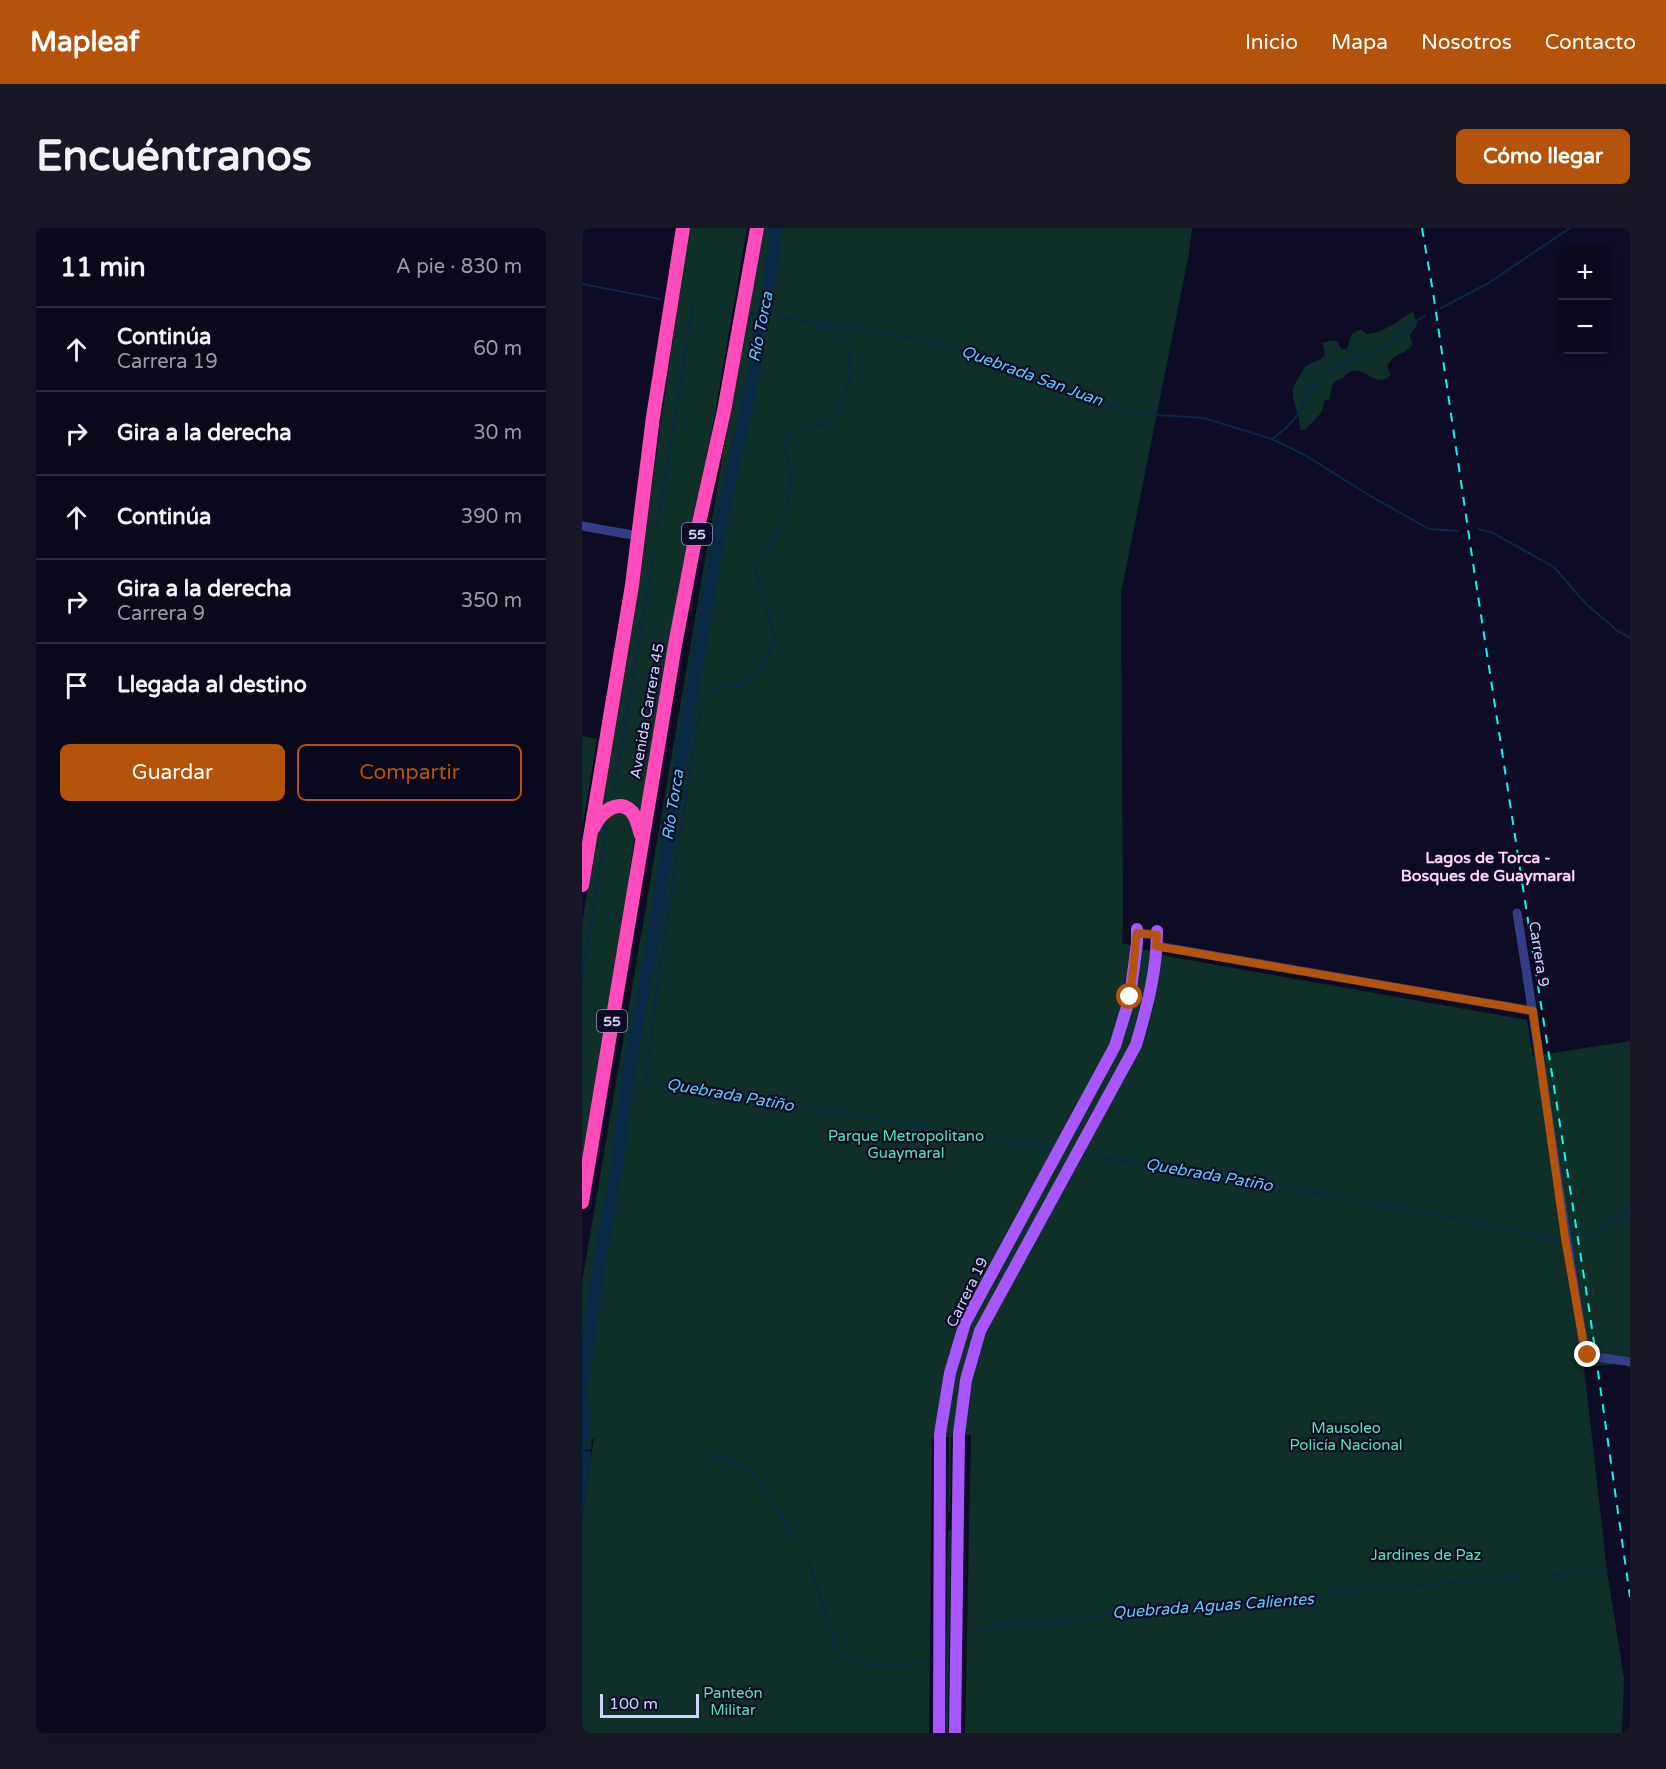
<!DOCTYPE html>
<html lang="es">
<meta charset="utf-8">
<style>
:root{--surface:#0a091b;--page:#181728;--text:#f1f3f6;--muted:#999aa3;--line:#2a2a3a;--accent:#b45309}
body{margin:0;font-family:"Varela Round",sans-serif;background:var(--page);color:var(--text)}
.controls{position:absolute;right:18px;top:18px;display:grid;overflow:hidden;border-radius:9px;box-shadow:0 3px 9px #0003}
.controls button{width:54px;height:54px;display:grid;place-items:center;padding:0;border:0;border-bottom:2px solid var(--line);background:var(--surface);color:var(--text);font:30px sans-serif}
.scale{position:absolute;left:18px;bottom:15px;width:99px;box-sizing:border-box;padding-left:6px;border:3px solid #d0d1ff;border-top:0;font-size:16px;line-height:21px;white-space:nowrap;color:#d0d1ff;-webkit-text-stroke:4px #0d0c24;paint-order:stroke}
.stop{position:absolute;width:18px;height:18px;margin:-14px;border:4px solid #b45309;border-radius:50%;background:#fff}
.stop.end{background:#b45309;border-color:#fff;box-shadow:0 2px 6px #0008}
.list{margin:0;padding:0;list-style:none}
h2{display:flex;justify-content:space-between;align-items:center;height:78px;margin:0;padding:0 24px;font-size:26px}
h2 small{font-size:20px;font-weight:400;color:var(--muted)}
.list li{display:grid;grid-template-columns:39px 1fr auto;gap:18px;align-items:center;box-sizing:border-box;height:84px;padding:0 24px;border-top:2px solid var(--line)}
.list b{display:block;font-size:22px;white-space:nowrap}
.list p{margin:0;font-size:20px;white-space:nowrap;color:var(--muted)}
.list em{font-size:20px;font-style:normal;color:var(--muted)}
.actions{display:flex;gap:12px;padding:18px 24px}
.actions a{flex:1;padding:14px 0;border:2px solid var(--accent);border-radius:9px;text-align:center;font-size:21px;color:var(--accent)}
.actions .main{background:var(--accent);color:#fff}
.icon{flex:none;width:33px;height:33px;fill:none;stroke:currentColor;stroke-width:2;stroke-linecap:round;stroke-linejoin:round}
.map{position:relative;flex:none;width:1048px;height:1505px;overflow:hidden;border-radius:9px}
header{display:flex;align-items:center;gap:36px;box-sizing:border-box;height:84px;padding:0 30px;background:var(--accent);color:#fff}
header strong{font-size:28px}
nav{display:flex;gap:33px;margin-inline-start:auto;font-size:21px}
.intro{display:flex;align-items:center;justify-content:space-between;box-sizing:border-box;height:144px;padding:0 36px}
h1{margin:0;font-size:42px}
.button{padding:15px 27px;border-radius:9px;background:var(--accent);color:#fff;font-size:21px;font-weight:700}
main{display:flex;gap:36px;padding:0 36px}
aside{flex:1;background:var(--surface);border-radius:9px;box-shadow:0 3px 9px #0003}
.map>svg:first-child{display:block}
</style>
<header>
<strong>Mapleaf</strong>
<nav><a>Inicio</a><a>Mapa</a><a>Nosotros</a><a>Contacto</a></nav>
</header>
<div class="intro"><h1>Encuéntranos</h1><a class="button">Cómo llegar</a></div>
<main>
<aside>
<h2>11 min<small>A pie · 830 m</small></h2>
<ul class="list">
<li><svg class="icon" aria-label="ahead" viewBox="0 0 24 24"><path d="M12 20V5M6 11l6-6 6 6"/></svg><div><b>Continúa</b><p>Carrera 19</p></div><em>60 m</em></li>
<li><svg class="icon" aria-label="right" viewBox="0 0 24 24"><path d="M7 20v-9h11M14 6l5 5-5 5"/></svg><div><b>Gira a la derecha</b></div><em>30 m</em></li>
<li><svg class="icon" aria-label="ahead" viewBox="0 0 24 24"><path d="M12 20V5M6 11l6-6 6 6"/></svg><div><b>Continúa</b></div><em>390 m</em></li>
<li><svg class="icon" aria-label="right" viewBox="0 0 24 24"><path d="M7 20v-9h11M14 6l5 5-5 5"/></svg><div><b>Gira a la derecha</b><p>Carrera 9</p></div><em>350 m</em></li>
<li><svg class="icon" aria-label="arrive" viewBox="0 0 24 24"><path d="M6 21V4h12l-3 4 3 4H6"/></svg><div><b>Llegada al destino</b></div></li>
</ul>
<div class="actions"><a class="main">Guardar</a><a>Compartir</a></div>
</aside>
<div class="map">
<svg width="1048" height="1505" viewBox="0 0 1048 1505">
<rect width="100%" height="100%" fill="#0d0c24"/>
<!-- green -->
<path fill="#0f2f29" d="M107,0H165L132,192L92,388L60,591L52,581L18,582L45,429Z
M182,0H610L607,25L539,365L541,695L540,715L589,729L945,792L951,828L1048,813V1135L1002,1139L1025,1343L1042,1450L1040,1505H383L389,1207L369,1209L368,1284H366L367,1209L350,1211L347,1505H0V1290L12,1211H10L9,1222L0,1221V1054L147,191Z
M831,83L835,97L828,107L830,117C821,128 813,124 805,138L809,147C794,162 782,138 770,143C769,143 762,148 762,149C759,151 756,151 754,153C748,156 749,165 748,171L742,173L740,184L723,202H718C719,184 703,167 716,151C719,147 720,142 723,139C731,132 735,137 743,126L740,115L748,113H755L759,121H765C770,110 765,106 779,101L784,106C801,106 817,92 831,83Z
M0,508L15,511L0,601Z
M28,583L45,584L53,600L52,614L34,741L0,947V696L14,608L17,599Z
M366,1302H369L366,1505H363Z"/>
<!-- water -->
<path fill="#082948" d="M0,1222L10,1224L0,1290Z"/>
<g fill="none" stroke-linecap="round" stroke-linejoin="round">
<!-- stream -->
<path stroke="#082948" stroke-width="2" d="M0,2V10
M0,56L78,71
M859,80L905,56L988,0
M171,85L349,113L411,131L484,164L559,186L622,190L690,211L723,227L785,266L847,301L875,303
M238,97L266,116L269,148L251,195L217,202L201,211L209,249L204,286L190,315L172,337L193,411L180,440L160,456L129,462L115,497L77,744L64,853L472,921
M690,211L703,201L715,188L725,168L740,147L771,131L805,117L836,92L843,88
M75,301L111,77
M896,301L909,304L972,339L1005,377L1029,397L1034,402L1048,410
M32,565L72,323
M0,750L25,600
M499,926L855,986L966,1010L980,1009
M986,1008L1009,1007L1048,982
M124,1225L169,1241L215,1314
M227,1333L254,1421L265,1430L278,1434L315,1439L342,1434
M963,1347L1025,1343
M393,1404L412,1398L473,1395L550,1382L729,1373L762,1362L809,1360L941,1349"/>
<!-- river -->
<path stroke="#082948" stroke-width="12" d="M0,1156L19,1023L35,941L46,848L73,700L97,541L140,289L173,140L178,98L185,78L194,0
M0,1167L3,1189L0,1217"/>
<!-- minor -->
<path stroke="#343d87" stroke-width="9" d="M0,298L56,308
M935,685C959,831 978,978 1003,1124C1011,1131 1036,1131 1048,1134
M555,705L575,707
M575,718L951,783"/>
<!-- major -->
<path stroke="#a857ff" stroke-width="12" d="M357,1505L358,1206L368,1145L383,1095L533,818L548,769L555,715V701
M373,1505L377,1206L384,1152L398,1103L554,817C565,779 575,743 575,703"/>
<!-- highway -->
<path stroke="#ff4bbb" stroke-width="14" d="M12,599C18,585 36,569 50,584C55,590 57,600 59,607
M0,657L50,357L71,189L101,0
M0,974L93,417L111,322L142,183L175,0"/>
<!-- rail -->
<path stroke="#00fbef" stroke-width="2" stroke-dasharray="9 8" stroke-linecap="butt" d="M840,0L851,64L891,335L957,764L1008,1087L1048,1369"/>
</g>
<g fill="none" stroke-linecap="round" stroke-linejoin="round">
<!-- route -->
<path stroke="#b45309" stroke-width="8" d="M548,769L555,705L575,707L574,718L579,719L951,783L983,1010L1003,1124L1006,1127"/>
</g>
<g text-anchor="middle" dominant-baseline="central" stroke-width="4.5" stroke-linejoin="round" paint-order="stroke">
<!-- shield labels -->
<g fill="#0d0c24" stroke="#9696bd" stroke-width="1.5">
<rect x="100" y="295" width="30" height="22" rx="4.5"/>
<rect x="15" y="782" width="30" height="22" rx="4.5"/>
</g>
<g font-size="14" font-weight="bold" fill="#d0d1ff">
<text x="115" y="306">55</text>
<text x="30" y="793">55</text>
</g>
<!-- street labels -->
<g font-size="15" fill="#d0d1ff" stroke="#0d0c24">
<text transform="translate(65 483) rotate(-80)">Avenida Carrera 45</text>
<text transform="translate(957 726) rotate(81)">Carrera 9</text>
<text transform="translate(385 1064) rotate(-64)">Carrera 19</text>
</g>
<!-- park labels -->
<g font-size="15" fill="#53e8ad" stroke="#0d0c24">
<text x="324" y="908">Parque Metropolitano<tspan x="324" dy="17">Guaymaral</tspan></text>
<text x="764" y="1200">Mausoleo<tspan x="764" dy="17">Policía Nacional</tspan></text>
<text x="844" y="1327">Jardines de Paz</text>
<text x="151" y="1465">Panteón<tspan x="151" dy="17">Militar</tspan></text>
</g>
<!-- water labels -->
<g font-size="16" font-style="italic" fill="#5eccff" stroke="#0d0c24">
<text transform="translate(179 99) rotate(-79)">Río Torca</text>
<text transform="translate(450 148) rotate(20)">Quebrada San Juan</text>
<text transform="translate(91 577) rotate(-81)">Río Torca</text>
<text transform="translate(148 867) rotate(10)">Quebrada Patiño</text>
<text transform="translate(627 947) rotate(10)">Quebrada Patiño</text>
<text transform="translate(631 1378) rotate(-4)">Quebrada Aguas Calientes</text>
</g>
<!-- neighbourhood labels -->
<g font-size="16" font-weight="bold" fill="#ffd2f5" stroke="#0d0c24">
<text x="906" y="630">Lagos de Torca -<tspan x="906" dy="18">Bosques de Guaymaral</tspan></text>
</g>
</g>
</svg>
<div class="controls">
<button>+</button>
<button>−</button>
</div>
<div class="scale">100 m</div>
<div class="stop" style="left:548px;top:769px"></div>
<div class="stop end" style="left:1006px;top:1127px"></div>
</div>
</main>
